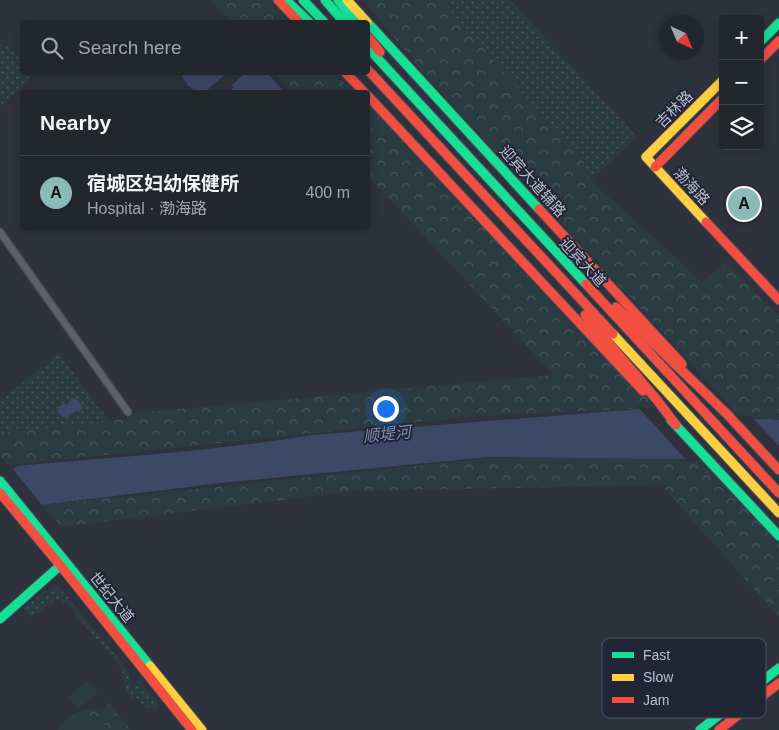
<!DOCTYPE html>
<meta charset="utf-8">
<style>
:root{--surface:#22262d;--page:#2a2e35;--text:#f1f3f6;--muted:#a2a5aa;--line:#3f4349;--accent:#8bbbb9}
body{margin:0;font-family:Arial,"Noto Sans SC",sans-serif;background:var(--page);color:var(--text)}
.controls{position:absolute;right:15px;top:15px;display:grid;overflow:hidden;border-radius:5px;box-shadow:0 2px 12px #0003}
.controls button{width:45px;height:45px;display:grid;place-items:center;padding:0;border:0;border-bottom:1px solid var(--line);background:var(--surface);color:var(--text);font:25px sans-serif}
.compass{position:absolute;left:659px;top:15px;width:45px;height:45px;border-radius:50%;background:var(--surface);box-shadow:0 2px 12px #0003;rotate:136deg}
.you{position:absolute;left:385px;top:408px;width:18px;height:18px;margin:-12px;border:4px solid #fff;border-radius:50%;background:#1a73e8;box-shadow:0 0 0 8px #1a73e833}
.badge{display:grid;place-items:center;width:32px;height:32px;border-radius:50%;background:var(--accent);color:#111;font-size:16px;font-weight:700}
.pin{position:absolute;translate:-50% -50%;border:2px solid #fff;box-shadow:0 1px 5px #0006}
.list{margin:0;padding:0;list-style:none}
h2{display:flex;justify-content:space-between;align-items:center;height:65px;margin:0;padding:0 20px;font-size:21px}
h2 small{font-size:16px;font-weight:400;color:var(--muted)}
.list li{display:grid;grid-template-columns:32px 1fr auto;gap:15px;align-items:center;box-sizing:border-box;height:75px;padding:0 20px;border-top:1px solid var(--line)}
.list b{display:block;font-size:19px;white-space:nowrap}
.list p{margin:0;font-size:16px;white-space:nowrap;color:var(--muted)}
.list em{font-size:16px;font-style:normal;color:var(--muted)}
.icon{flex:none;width:28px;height:28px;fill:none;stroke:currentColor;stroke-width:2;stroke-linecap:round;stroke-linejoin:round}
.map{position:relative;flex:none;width:779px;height:730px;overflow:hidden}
.search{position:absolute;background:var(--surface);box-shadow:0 2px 12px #0003;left:20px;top:20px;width:350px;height:55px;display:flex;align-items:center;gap:12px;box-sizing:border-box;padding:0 18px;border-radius:5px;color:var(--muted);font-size:19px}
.panel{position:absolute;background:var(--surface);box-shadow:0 2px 12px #0003;left:20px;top:90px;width:350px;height:140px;border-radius:5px}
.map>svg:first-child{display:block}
</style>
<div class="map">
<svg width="779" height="730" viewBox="0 0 779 730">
<defs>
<pattern id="grass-dots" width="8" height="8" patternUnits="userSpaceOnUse" patternTransform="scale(1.25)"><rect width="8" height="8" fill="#2b3b42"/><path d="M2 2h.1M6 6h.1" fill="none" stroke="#48555c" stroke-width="1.8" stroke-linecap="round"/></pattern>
<pattern id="forest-crowns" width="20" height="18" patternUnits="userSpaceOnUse" patternTransform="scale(1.25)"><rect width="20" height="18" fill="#2b3b42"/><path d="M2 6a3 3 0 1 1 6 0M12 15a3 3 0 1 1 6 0" fill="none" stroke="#48555c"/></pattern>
</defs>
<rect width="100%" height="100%" fill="#2e323c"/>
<!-- grass -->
<path fill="url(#grass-dots)" d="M441,0H510L637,137L590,180L579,168L583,163Z
M0,43L7,46L22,61V72L33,73L35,74L0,107Z
M59,353L110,422L0,433V401Z
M54,587L59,588L66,595L129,672L135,702L133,701L127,692L121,668L68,605L59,600L54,601L31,618L23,608L45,591Z
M138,679L159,705L156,708C146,711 132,698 134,687C135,685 137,681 138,679Z"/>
<!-- forest -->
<path fill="url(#forest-crowns)" d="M210,0H270L289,22H230Z
M363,0H441L584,163L579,168C618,209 663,243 702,283L726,262L779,317V459L425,75Z
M274,73H333L354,92H292Z
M368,105L437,168L655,402V408L477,416L9,465L0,456V433L126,419L134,413L554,375L368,176Z
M704,454L779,534V617L661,485L354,491L62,527L42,505L482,459Z
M109,703L131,730H59C67,716 83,705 100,710Z"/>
<!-- pitch -->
<path fill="#2b3b42" d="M88,680L98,693L78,709L68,697Z
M84,720C95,719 103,721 110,730H70L74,726Z"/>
<!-- water -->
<path fill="#3d4866" d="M246,72L267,73L284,92H228L233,88L232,85Z
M181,73V72L227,73L205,92H196C190,87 183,81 181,73Z
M72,398C78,397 82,403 82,409L80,411L73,412L66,417H63L58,412L59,407L63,403L67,405L69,401Z
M640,409L656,416L665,415L779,420V460L489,457L221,483L0,510L13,469L17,466C116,457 215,451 313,435Z"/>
<!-- pier -->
<path fill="#2e323c" d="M637,406L646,408L656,413H665L751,416L779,446V462L687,461Z
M11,467L42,505L0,510V469Z"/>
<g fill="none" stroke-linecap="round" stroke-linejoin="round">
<defs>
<path id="street" d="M0,232L128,412"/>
<path id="fast" d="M286,0L309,22
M303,0L324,22
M325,0L344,22
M338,0L355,22
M368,23L539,209
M760,42L779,23
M368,48L586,284
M671,420L779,536
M0,481L150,666
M0,619L63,563
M700,730L779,668"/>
<path id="slow" d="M347,0L367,22
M706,222L646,157L723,80
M613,334L779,513
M150,666L202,730"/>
<path id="jam" d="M278,0L299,22
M368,37L380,52
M760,60L779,41
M368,70L613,334
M345,72L364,92
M368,96L643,391
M655,167L723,98
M539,209L682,364
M706,222L779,300
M586,284L779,493
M616,307L730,417
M585,315L657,400L676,425
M725,412L779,470
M0,493L60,565L192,730
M719,730L779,683"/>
</defs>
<!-- street casing -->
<use href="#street" stroke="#4a4d54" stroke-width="9"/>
<!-- fast casing -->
<use href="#fast" stroke="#4a4d54" stroke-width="11"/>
<!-- slow casing -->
<use href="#slow" stroke="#4a4d54" stroke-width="11"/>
<!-- jam casing -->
<use href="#jam" stroke="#4a4d54" stroke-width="11"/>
<!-- street -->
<use href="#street" stroke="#5e616a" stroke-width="6"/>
<!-- fast -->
<use href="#fast" stroke="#16e098" stroke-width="9"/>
<!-- slow -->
<use href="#slow" stroke="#ffcf43" stroke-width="9"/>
<!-- jam -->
<use href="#jam" stroke="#f24e42" stroke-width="9"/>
</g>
<g text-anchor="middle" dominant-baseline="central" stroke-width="4" stroke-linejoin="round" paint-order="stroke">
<!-- street labels -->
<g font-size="15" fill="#b9bdcc" stroke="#212637">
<text transform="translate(674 109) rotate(-45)">吉林路</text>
<text transform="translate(533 181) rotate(48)">迎宾大道辅路</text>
<text transform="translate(692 186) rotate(47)">渤海路</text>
<text transform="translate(583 262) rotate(47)">迎宾大道</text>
<text transform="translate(112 597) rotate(51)">世纪大道</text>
</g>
<!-- water labels -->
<g font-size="16" font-style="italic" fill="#828eb2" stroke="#212637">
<text transform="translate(387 434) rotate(-6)">顺堤河</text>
</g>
</g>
<!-- legend -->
<rect x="602" y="638" width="164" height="80" rx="8" fill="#212637" stroke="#4f5364" stroke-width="1"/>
<rect x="612" y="652" width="22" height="6" fill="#16e098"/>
<rect x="612" y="674" width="22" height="7" fill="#ffcf43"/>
<rect x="612" y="697" width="22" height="6" fill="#f24e42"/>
<g font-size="14" fill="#b9bdcc">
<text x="643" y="660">Fast</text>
<text x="643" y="682">Slow</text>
<text x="643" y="705">Jam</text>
</g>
</svg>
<div class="controls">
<button>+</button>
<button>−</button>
<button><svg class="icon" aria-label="layers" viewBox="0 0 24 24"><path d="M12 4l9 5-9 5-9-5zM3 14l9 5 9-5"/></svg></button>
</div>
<svg class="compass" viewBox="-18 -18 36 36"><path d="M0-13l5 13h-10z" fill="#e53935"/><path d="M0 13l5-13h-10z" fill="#a2a5aa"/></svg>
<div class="you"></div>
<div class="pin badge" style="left:744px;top:204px">A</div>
<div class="search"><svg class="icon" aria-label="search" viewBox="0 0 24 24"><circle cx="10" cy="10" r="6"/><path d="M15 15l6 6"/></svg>Search here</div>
<section class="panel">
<h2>Nearby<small></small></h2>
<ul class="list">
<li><span class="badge">A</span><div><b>宿城区妇幼保健所</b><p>Hospital · 渤海路</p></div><em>400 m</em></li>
</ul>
</section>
</div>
